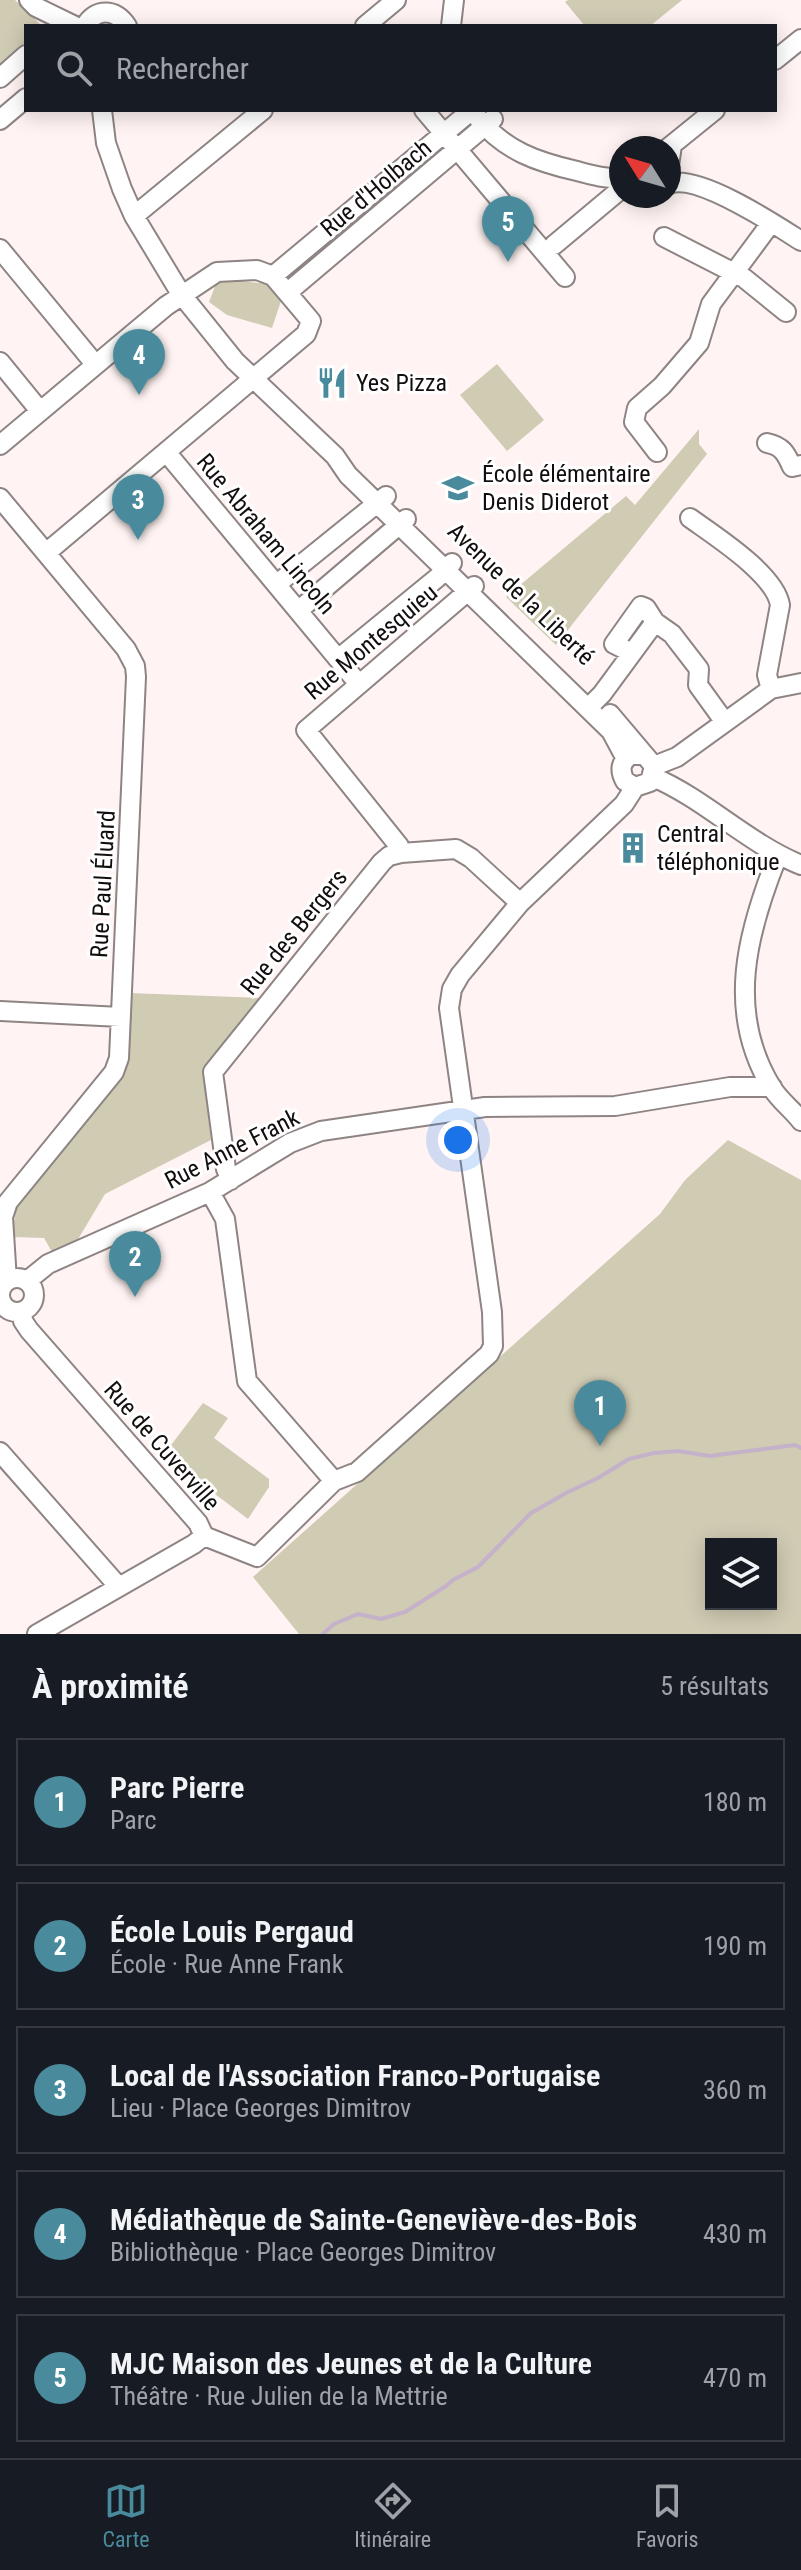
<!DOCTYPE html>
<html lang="fr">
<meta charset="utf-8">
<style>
:root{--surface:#171b24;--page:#20242c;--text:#f1f3f6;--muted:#9ea1a6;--line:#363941;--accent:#498b9c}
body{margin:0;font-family:"Roboto Condensed",sans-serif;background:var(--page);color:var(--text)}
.controls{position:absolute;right:24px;bottom:24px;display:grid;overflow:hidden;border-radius:0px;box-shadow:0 4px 20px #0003}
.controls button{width:72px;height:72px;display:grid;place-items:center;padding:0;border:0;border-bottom:2px solid var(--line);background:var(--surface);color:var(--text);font:40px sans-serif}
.compass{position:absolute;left:609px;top:136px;width:72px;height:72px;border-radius:50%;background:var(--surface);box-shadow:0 4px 20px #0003;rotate:307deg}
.you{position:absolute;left:458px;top:1140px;width:28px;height:28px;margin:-20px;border:6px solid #fff;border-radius:50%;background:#1a73e8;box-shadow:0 0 0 12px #1a73e833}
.badge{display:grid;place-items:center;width:52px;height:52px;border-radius:50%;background:var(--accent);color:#fff;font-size:26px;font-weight:700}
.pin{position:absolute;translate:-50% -66px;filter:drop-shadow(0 2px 4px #0008)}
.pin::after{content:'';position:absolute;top:42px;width:28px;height:24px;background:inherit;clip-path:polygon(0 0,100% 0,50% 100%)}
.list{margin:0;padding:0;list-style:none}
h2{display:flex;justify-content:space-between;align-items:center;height:104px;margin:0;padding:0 32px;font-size:34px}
h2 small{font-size:26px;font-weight:400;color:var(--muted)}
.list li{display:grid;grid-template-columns:52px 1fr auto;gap:24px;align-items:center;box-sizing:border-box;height:128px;margin:0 16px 16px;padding:0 16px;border:2px solid var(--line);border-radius:0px}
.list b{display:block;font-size:30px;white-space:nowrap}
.list p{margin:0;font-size:26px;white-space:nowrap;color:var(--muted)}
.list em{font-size:26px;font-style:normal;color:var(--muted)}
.icon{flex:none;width:44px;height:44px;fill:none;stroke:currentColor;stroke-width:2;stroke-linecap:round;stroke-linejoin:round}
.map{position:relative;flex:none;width:801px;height:1634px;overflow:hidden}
.search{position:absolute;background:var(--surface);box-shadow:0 4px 20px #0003;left:24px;right:24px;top:24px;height:88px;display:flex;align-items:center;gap:20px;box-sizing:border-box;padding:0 28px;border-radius:0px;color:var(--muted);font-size:30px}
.sheet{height:824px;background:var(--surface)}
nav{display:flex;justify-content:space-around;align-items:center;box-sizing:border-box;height:112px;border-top:2px solid var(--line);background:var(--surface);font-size:22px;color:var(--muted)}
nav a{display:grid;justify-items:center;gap:4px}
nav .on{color:var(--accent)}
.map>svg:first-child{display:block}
</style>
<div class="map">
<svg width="801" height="1634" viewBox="0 0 801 1634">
<rect width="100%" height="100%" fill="#fff4f3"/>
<!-- green -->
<path fill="#d0cbb3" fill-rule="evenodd" d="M0,0H15L42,26H26V43L0,65Z
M568,0H682L650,26H585L565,2Z
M230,276L235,280L259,283L264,278L283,295L272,328L227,315L209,302L217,281Z
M497,364L544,420L507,451L460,395Z
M699,429V444L707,454L556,645L506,597L626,496L635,505Z
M129,993L262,998L203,1073L211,1140L105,1194L77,1241L52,1252L44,1238L12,1237L16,1208L23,1195L120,1076Z
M728,1140L801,1180V1634H299L253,1577L660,1214L685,1180ZM711,1544H771V1604H711Z
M203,1403L228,1418L214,1438L269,1479V1487L248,1519L190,1475L165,1453Z"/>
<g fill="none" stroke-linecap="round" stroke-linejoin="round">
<!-- stream -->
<path stroke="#c5b1ca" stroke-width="4" d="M323,1634L334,1624L358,1614L381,1619L405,1612L446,1586L453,1580L478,1567L531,1513L568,1492L598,1478L629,1459L654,1453L678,1451L710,1456L795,1445L801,1448"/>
<defs>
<path id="minor" d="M29,0L36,7L75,26
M85,26C96,8 115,8 127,26
M365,26L396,0
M451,26L454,0
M775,60L801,39
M0,78L26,55
M102,110L106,143L122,189L134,216L181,294L235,361L335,456L348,475L611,731L626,759
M424,110L565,277
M478,118C505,151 537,162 577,171C592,175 606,179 621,178
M0,120L26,98
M668,148L715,110
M669,166L672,145
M669,184C697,173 776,225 801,241
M134,216L263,110
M664,237L744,278L786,312
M554,245L621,189
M0,249L95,364
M273,276L472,110
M288,292L493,119
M0,362L40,411
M767,443C782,446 786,453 792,467L801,465
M0,445L166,306L217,272L257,270L273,276L311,321L306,334L46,553
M657,452L634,422L637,408L662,386L699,343L711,304L771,223
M167,453L358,683
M0,498L126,649L135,666L136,677L119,1058L114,1072L8,1202L3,1217L7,1281
M690,518C715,536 775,574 780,605L767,675L771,689
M277,584L386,496
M299,610L406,519
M632,653L614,644L641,606L646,608L655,622
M338,659L437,578L452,563
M588,708L602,694L655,622L672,634L699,669L698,685L724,721
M610,714L654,766L650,782L635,787L625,781C619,770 621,762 630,755H643
M654,766L677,757L771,689L801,683
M653,777C705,799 747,843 801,865
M401,853L399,846L306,730L474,586
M778,855C747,932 725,1012 772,1088C780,1101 792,1109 801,1121
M0,1011L121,1017
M231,1180L226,1169L213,1072L382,862L389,856L401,853L456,849L471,858L520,903
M210,1192L225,1219L247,1381L334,1481
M0 1295a17 17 0 1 1 34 0a17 17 0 1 1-34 0Z
M27,1281L48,1264L210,1192L290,1143L321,1131L485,1107L615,1106L730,1087H772
M22,1311L23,1321L29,1330L198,1523L204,1536
M0,1452L119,1587
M204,1536L257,1557L334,1481L357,1472L489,1354L493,1346L492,1312L449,1008L452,989L460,975L520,903L624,804L635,787
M37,1634L194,1544L204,1536"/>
</defs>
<!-- minor casing -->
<use href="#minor" stroke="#8d8483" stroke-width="22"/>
<!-- minor -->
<use href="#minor" stroke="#fff" stroke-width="18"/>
</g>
<!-- icons -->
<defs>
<symbol id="restaurant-bare" viewBox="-9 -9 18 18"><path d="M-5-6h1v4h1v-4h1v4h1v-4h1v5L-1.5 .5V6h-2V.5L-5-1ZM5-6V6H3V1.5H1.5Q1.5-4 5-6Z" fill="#498b9c" stroke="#fff" stroke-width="2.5" paint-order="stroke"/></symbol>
<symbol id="school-bare" viewBox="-9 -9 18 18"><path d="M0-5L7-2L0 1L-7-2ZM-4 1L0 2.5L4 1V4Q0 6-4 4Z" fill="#498b9c" stroke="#fff" stroke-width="2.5" paint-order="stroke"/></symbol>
<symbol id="building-bare" viewBox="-9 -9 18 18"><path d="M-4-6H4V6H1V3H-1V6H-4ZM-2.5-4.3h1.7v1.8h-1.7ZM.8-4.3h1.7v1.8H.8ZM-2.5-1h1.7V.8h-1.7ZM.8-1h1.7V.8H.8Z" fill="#498b9c" stroke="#fff" stroke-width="2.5" paint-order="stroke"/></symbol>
</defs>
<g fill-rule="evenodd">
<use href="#restaurant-bare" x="310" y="361" width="44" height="44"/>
<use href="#school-bare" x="436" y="466" width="44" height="44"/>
<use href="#building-bare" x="611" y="826" width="44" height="44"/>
</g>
<g text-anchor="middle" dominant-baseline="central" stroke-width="6" stroke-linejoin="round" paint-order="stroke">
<!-- street labels -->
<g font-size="24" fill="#120e0e" stroke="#fff">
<text transform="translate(376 188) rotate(-40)">Rue d'Holbach</text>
<text transform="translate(266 534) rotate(50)">Rue Abraham Lincoln</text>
<text transform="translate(521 594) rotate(44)">Avenue de la Liberté</text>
<text transform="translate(371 642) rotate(-40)">Rue Montesquieu</text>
<text transform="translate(103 884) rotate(-87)">Rue Paul Éluard</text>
<text transform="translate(294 932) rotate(-51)">Rue des Bergers</text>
<text transform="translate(232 1149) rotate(-27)">Rue Anne Frank</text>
<text transform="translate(162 1446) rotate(49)">Rue de Cuverville</text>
</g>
<!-- poi labels -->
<g font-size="24" fill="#120e0e" stroke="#fff" text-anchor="start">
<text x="356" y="383">Yes Pizza</text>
<text x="482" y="474">École élémentaire<tspan x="482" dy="28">Denis Diderot</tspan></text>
<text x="657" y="834">Central<tspan x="657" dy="28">téléphonique</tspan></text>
</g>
</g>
</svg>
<div class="controls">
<button><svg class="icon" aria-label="layers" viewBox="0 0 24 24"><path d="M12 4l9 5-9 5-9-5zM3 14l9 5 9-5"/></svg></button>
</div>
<svg class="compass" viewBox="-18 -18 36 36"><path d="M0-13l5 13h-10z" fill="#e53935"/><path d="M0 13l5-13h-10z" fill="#9ea1a6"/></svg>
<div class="you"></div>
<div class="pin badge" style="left:600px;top:1446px">1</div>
<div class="pin badge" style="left:135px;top:1297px">2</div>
<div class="pin badge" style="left:138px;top:540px">3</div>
<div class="pin badge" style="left:139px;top:395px">4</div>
<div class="pin badge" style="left:508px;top:262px">5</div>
<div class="search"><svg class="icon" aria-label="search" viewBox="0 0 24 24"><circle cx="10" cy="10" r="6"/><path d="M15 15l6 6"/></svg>Rechercher</div>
</div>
<section class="sheet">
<h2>À proximité<small>5 résultats</small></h2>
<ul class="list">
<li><span class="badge">1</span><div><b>Parc Pierre</b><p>Parc</p></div><em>180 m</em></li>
<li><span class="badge">2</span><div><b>École Louis Pergaud</b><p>École · Rue Anne Frank</p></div><em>190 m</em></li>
<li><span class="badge">3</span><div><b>Local de l'Association Franco-Portugaise</b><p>Lieu · Place Georges Dimitrov</p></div><em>360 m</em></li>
<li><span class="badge">4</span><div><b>Médiathèque de Sainte-Geneviève-des-Bois</b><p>Bibliothèque · Place Georges Dimitrov</p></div><em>430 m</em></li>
<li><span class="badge">5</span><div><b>MJC Maison des Jeunes et de la Culture</b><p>Théâtre · Rue Julien de la Mettrie</p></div><em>470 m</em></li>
</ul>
</section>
<nav>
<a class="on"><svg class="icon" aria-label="map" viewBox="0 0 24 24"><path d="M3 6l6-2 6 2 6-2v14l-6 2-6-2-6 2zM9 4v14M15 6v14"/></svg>Carte</a>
<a><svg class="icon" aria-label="directions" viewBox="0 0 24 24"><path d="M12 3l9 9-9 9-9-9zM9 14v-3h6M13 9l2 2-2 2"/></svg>Itinéraire</a>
<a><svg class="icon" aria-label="saved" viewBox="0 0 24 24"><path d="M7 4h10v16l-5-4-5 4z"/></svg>Favoris</a>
</nav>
